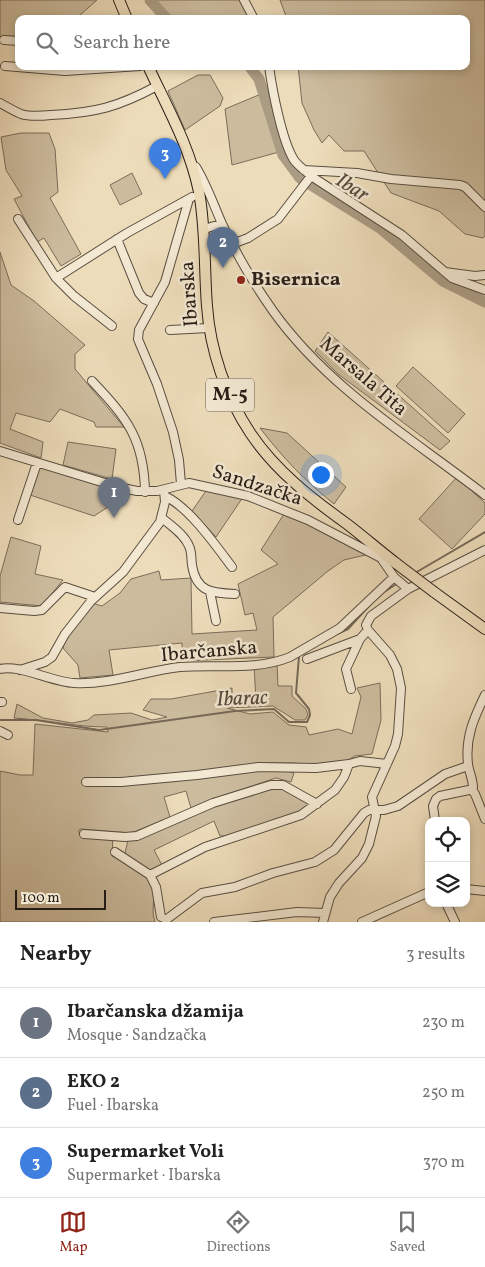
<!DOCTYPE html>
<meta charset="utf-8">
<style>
:root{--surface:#fff;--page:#f6f6f6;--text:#222;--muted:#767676;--line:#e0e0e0;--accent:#8f2418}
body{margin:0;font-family:Vollkorn,serif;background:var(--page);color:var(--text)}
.controls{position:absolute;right:15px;bottom:15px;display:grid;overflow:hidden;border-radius:10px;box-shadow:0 2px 8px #0003}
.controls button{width:45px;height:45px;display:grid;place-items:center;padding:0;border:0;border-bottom:1px solid var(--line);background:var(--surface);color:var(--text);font:25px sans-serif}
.scale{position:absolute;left:15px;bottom:12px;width:91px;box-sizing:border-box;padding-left:5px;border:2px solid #281e17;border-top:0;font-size:14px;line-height:18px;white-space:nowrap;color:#281e17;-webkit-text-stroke:4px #f3e8d2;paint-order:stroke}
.you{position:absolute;left:320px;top:474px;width:18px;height:18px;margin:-12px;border:4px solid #fff;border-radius:50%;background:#1a73e8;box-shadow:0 0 0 8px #1a73e833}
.badge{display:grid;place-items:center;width:32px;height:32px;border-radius:50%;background:var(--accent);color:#fff;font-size:16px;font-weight:700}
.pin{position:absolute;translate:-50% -41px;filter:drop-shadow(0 1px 2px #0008)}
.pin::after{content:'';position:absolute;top:26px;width:18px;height:15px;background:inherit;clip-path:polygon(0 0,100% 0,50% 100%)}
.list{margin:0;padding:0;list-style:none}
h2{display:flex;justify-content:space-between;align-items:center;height:65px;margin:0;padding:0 20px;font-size:21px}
h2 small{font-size:16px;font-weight:400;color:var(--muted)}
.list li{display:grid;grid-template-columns:32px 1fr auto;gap:15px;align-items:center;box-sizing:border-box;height:70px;padding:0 20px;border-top:1px solid var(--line)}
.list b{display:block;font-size:19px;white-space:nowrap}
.list p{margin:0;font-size:16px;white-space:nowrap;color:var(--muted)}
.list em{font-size:16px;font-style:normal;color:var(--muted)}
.icon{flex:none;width:28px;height:28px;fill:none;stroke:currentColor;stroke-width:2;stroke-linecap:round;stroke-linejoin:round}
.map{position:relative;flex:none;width:485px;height:922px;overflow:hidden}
.search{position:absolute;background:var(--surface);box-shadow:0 2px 8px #0003;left:15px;right:15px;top:15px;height:55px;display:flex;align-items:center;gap:12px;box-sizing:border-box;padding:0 18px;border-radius:10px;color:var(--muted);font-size:19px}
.sheet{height:275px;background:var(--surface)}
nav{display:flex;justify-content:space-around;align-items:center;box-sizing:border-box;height:70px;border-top:1px solid var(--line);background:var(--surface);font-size:14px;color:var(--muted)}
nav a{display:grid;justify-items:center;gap:2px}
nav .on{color:var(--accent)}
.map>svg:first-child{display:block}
</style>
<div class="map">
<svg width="485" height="922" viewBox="0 0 485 922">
<rect width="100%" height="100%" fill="#eddcba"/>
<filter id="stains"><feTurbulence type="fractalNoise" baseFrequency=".004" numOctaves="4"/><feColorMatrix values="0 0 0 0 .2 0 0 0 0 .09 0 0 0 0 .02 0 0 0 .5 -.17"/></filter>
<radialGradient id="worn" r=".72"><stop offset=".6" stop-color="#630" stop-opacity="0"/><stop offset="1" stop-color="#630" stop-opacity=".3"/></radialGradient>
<!-- green -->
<path fill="#ccbc9e" stroke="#7a6d5a" d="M0,0H97L79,16H26L25,19H19V37H0Z
M153,0H244L252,19H170Z
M280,0H485V236L483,238L465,234L439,211L391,193L364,151H344L329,135L322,143L314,130L302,103L298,66H466V19H287Z
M198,75H210L223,98L220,106L185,130L168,91Z
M261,94L279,152L232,165L225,109Z
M21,133H49L55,149L58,192L50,198L81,254L61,266L44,238L37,242L14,199L22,196L6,170L1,137Z
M132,173L142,194L120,205L110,185Z
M0,252L11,285L34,301L85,345L75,354V369L124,427H96L94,422L60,409L50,422L16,413L10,429L43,442L41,458L0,443Z
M328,332L450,441L440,450L338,374L315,351Z
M413,367L465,414L448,433L396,386Z
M260,428L287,433L346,487L334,504C304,480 284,459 260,428Z
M68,442L116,449L112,479L63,465Z
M41,464L133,491L94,516L30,495Z
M457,477L485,503V514L452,549L419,519Z
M208,488L243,497L216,537L192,511Z
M284,514L319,529L370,554L344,560L328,571L273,617L274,657L183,661L182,643L109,650L113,675L80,678L78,665L63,648L68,631L92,603L102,606L120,593L131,579L159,571L161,580L191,578L192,634L257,630L253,613L245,615L238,584L278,564L261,550Z
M11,537L41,546L35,574L63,580L42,606L0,602V576Z
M277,663L278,686H292V696L306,709L308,715L305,720H295L273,706L227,708L250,714L273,712L289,725L306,727L309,735L338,729L352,734L361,697L357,688L380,683L381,720L372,754L355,756L346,761L316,765L293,763H267L206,771L83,783L272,767L294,773L291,782L276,778L212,799L191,808L186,791L164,797L170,817L131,833L80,829L78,832L113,837L112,856L150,875L154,888L153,914L155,922H0V771L20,775H33L35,724L108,732L107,727C76,727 45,720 14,718L17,704L43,718L72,723L88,720L94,715L131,713L152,720L167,717L143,710L151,699H171L232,688V702L256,701L254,665Z
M275,786L301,796L309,804V809L227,836H220L214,821L154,850L163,867L153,873L124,857L128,840L215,805Z"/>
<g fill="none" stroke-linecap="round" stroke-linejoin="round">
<!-- stream -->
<path stroke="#766958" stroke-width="2" d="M415,573L485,532
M381,594L398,583
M337,634L348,629L369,606
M0,720H36L99,730L235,711L274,709L289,722H307L310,715L309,709L296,693L299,656"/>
<!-- river -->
<path stroke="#aa9b83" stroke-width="11" d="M150,0L167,19
M249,66L259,79L283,155L300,178L380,228L443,281L485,302"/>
<defs>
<path id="minor" d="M244,0L254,19
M4,40L19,41
M5,66L65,71L140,66
M269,66C272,89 282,141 294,160C298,166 306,171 311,176L402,235L452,278L485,290
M0,103C7,107 14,111 21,114C30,117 41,116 51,115C95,113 118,107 157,86
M196,167C207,185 214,206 223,226C237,255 254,284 273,311C328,388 411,438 485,495
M304,170L357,173L391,179L460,185L465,187L485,207
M18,219L56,278L74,296L112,326
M204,229L214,226H223
M117,239L139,293L144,299L154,303
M232,244L248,238L278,219L311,176
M445,272L475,276L485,275
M56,278L127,233L192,197
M170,330L209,328
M92,381C127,418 144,439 145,492
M0,451L118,487L137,491H157L189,483L248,496L308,520L381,558
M181,484L179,460L173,432L157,384L140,344L138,339L139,330L165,282L189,199
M165,496C190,508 216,546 232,567
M162,518C171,526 184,534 189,546C192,552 191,558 192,565C196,592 212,593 235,594
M18,520L37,463
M383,556L381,558L394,577L408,589L485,550
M210,592L216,621
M0,608L34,611L42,610L65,587L95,597
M307,659L360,639
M0,669C19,664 52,682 74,683C110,685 145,671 180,667C216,664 256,671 290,657L340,628L394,577
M20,670L45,662L52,657L65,634L91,601L123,572L160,522L165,502L164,490
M351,689L346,669L360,639L368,630
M0,702H2
M0,731L8,735
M387,764L360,761L349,764L344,777L335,790L301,815L205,847L150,875L156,887L161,917L167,919L202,893L235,887L273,873L315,862L334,850L364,813L369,810H384L398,806L445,774L468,766
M86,782H121L197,775L259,767L316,768L349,764
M472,790L473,788C473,779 469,772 468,764C465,737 474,718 485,695
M435,821L433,806L436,799L440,796L469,790H472L475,794L485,819
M84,834L125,837L137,836L213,803L271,785H283L317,804
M115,852L150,875
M466,889L485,891
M446,903L455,922
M214,922L297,912L325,913
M323,922L330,897L339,883L362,858L369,844L376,816L372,797L395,746L398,734L401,688L397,669L390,655L368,630L366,625L371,616L408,589
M362,922L429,892"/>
<path id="major" d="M119,0L127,19
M148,66C167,107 190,147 199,192C206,230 204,268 207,306C210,350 226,397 251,434C276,471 311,498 347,524C364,537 380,551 397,564
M434,592L485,629"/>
</defs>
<!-- minor casing -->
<use href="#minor" stroke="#594e40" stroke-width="10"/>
<!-- major casing -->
<use href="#major" stroke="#281e17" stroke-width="12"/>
<!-- minor -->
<use href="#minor" stroke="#f3e8d2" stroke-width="8"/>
<!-- major -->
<use href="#major" stroke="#eddcba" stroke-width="10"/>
<defs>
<path id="major-bridge" d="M397,564L434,592"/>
</defs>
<!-- major-bridge casing -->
<use href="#major-bridge" stroke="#281e17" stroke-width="12" stroke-linecap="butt"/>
<!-- major-bridge -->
<use href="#major-bridge" stroke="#eddcba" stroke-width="10"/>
</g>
<!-- markers -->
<circle fill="#8f2418" stroke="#f3e8d2" stroke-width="2" cx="241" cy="280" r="5"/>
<g text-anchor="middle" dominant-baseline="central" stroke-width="5" stroke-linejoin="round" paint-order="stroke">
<!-- shield labels -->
<rect fill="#f3e8d2" stroke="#655b4f" stroke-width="1" x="206" y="378.5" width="48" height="33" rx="4"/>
<g font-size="19" font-weight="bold" fill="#281e17">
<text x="230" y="395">M-5</text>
</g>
<!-- poi labels -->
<g font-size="20" font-weight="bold" fill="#281e17" stroke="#f3e8d2" text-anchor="start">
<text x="251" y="280">Bisernica</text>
</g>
<!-- street labels -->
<g font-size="20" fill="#281e17" stroke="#f3e8d2">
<text transform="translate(190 294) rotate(-94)">Ibarska</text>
<text transform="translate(363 377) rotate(41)">Marsala Tita</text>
<text transform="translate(257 486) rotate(18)">Sandzačka</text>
<text transform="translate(209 652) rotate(-5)">Ibarčanska</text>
</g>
<!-- water labels -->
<g font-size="21" font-style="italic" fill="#564a3d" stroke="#f3e8d2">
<text transform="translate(352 188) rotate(32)">Ibar</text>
<text transform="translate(242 699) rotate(-2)">Ibarac</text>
</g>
</g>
<rect width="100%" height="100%" filter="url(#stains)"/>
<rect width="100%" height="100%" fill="url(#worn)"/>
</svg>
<div class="controls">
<button><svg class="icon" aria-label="locate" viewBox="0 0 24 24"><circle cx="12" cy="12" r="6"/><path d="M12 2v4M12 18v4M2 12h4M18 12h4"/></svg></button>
<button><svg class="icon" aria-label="layers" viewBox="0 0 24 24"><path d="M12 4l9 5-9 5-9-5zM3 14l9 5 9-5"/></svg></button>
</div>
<div class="scale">100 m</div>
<div class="you"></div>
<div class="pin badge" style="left:114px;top:518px;background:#6b7280">1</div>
<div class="pin badge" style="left:223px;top:268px;background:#5c6f8a">2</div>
<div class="pin badge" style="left:165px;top:179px;background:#3f7fe0">3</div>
<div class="search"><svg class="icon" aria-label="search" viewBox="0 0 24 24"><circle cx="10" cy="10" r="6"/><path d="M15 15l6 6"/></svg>Search here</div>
</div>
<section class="sheet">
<h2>Nearby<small>3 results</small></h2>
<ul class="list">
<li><span class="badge" style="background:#6b7280">1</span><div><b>Ibarčanska džamija</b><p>Mosque · Sandzačka</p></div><em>230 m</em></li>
<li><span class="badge" style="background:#5c6f8a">2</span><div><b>EKO 2</b><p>Fuel · Ibarska</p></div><em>250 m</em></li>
<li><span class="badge" style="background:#3f7fe0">3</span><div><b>Supermarket Voli</b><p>Supermarket · Ibarska</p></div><em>370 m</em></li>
</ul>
</section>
<nav>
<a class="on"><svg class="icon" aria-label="map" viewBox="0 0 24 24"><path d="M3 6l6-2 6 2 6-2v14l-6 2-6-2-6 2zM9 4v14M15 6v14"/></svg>Map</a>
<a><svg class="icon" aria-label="directions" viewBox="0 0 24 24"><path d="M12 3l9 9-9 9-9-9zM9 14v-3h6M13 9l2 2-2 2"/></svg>Directions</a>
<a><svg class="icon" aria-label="saved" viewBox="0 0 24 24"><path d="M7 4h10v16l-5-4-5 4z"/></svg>Saved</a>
</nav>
